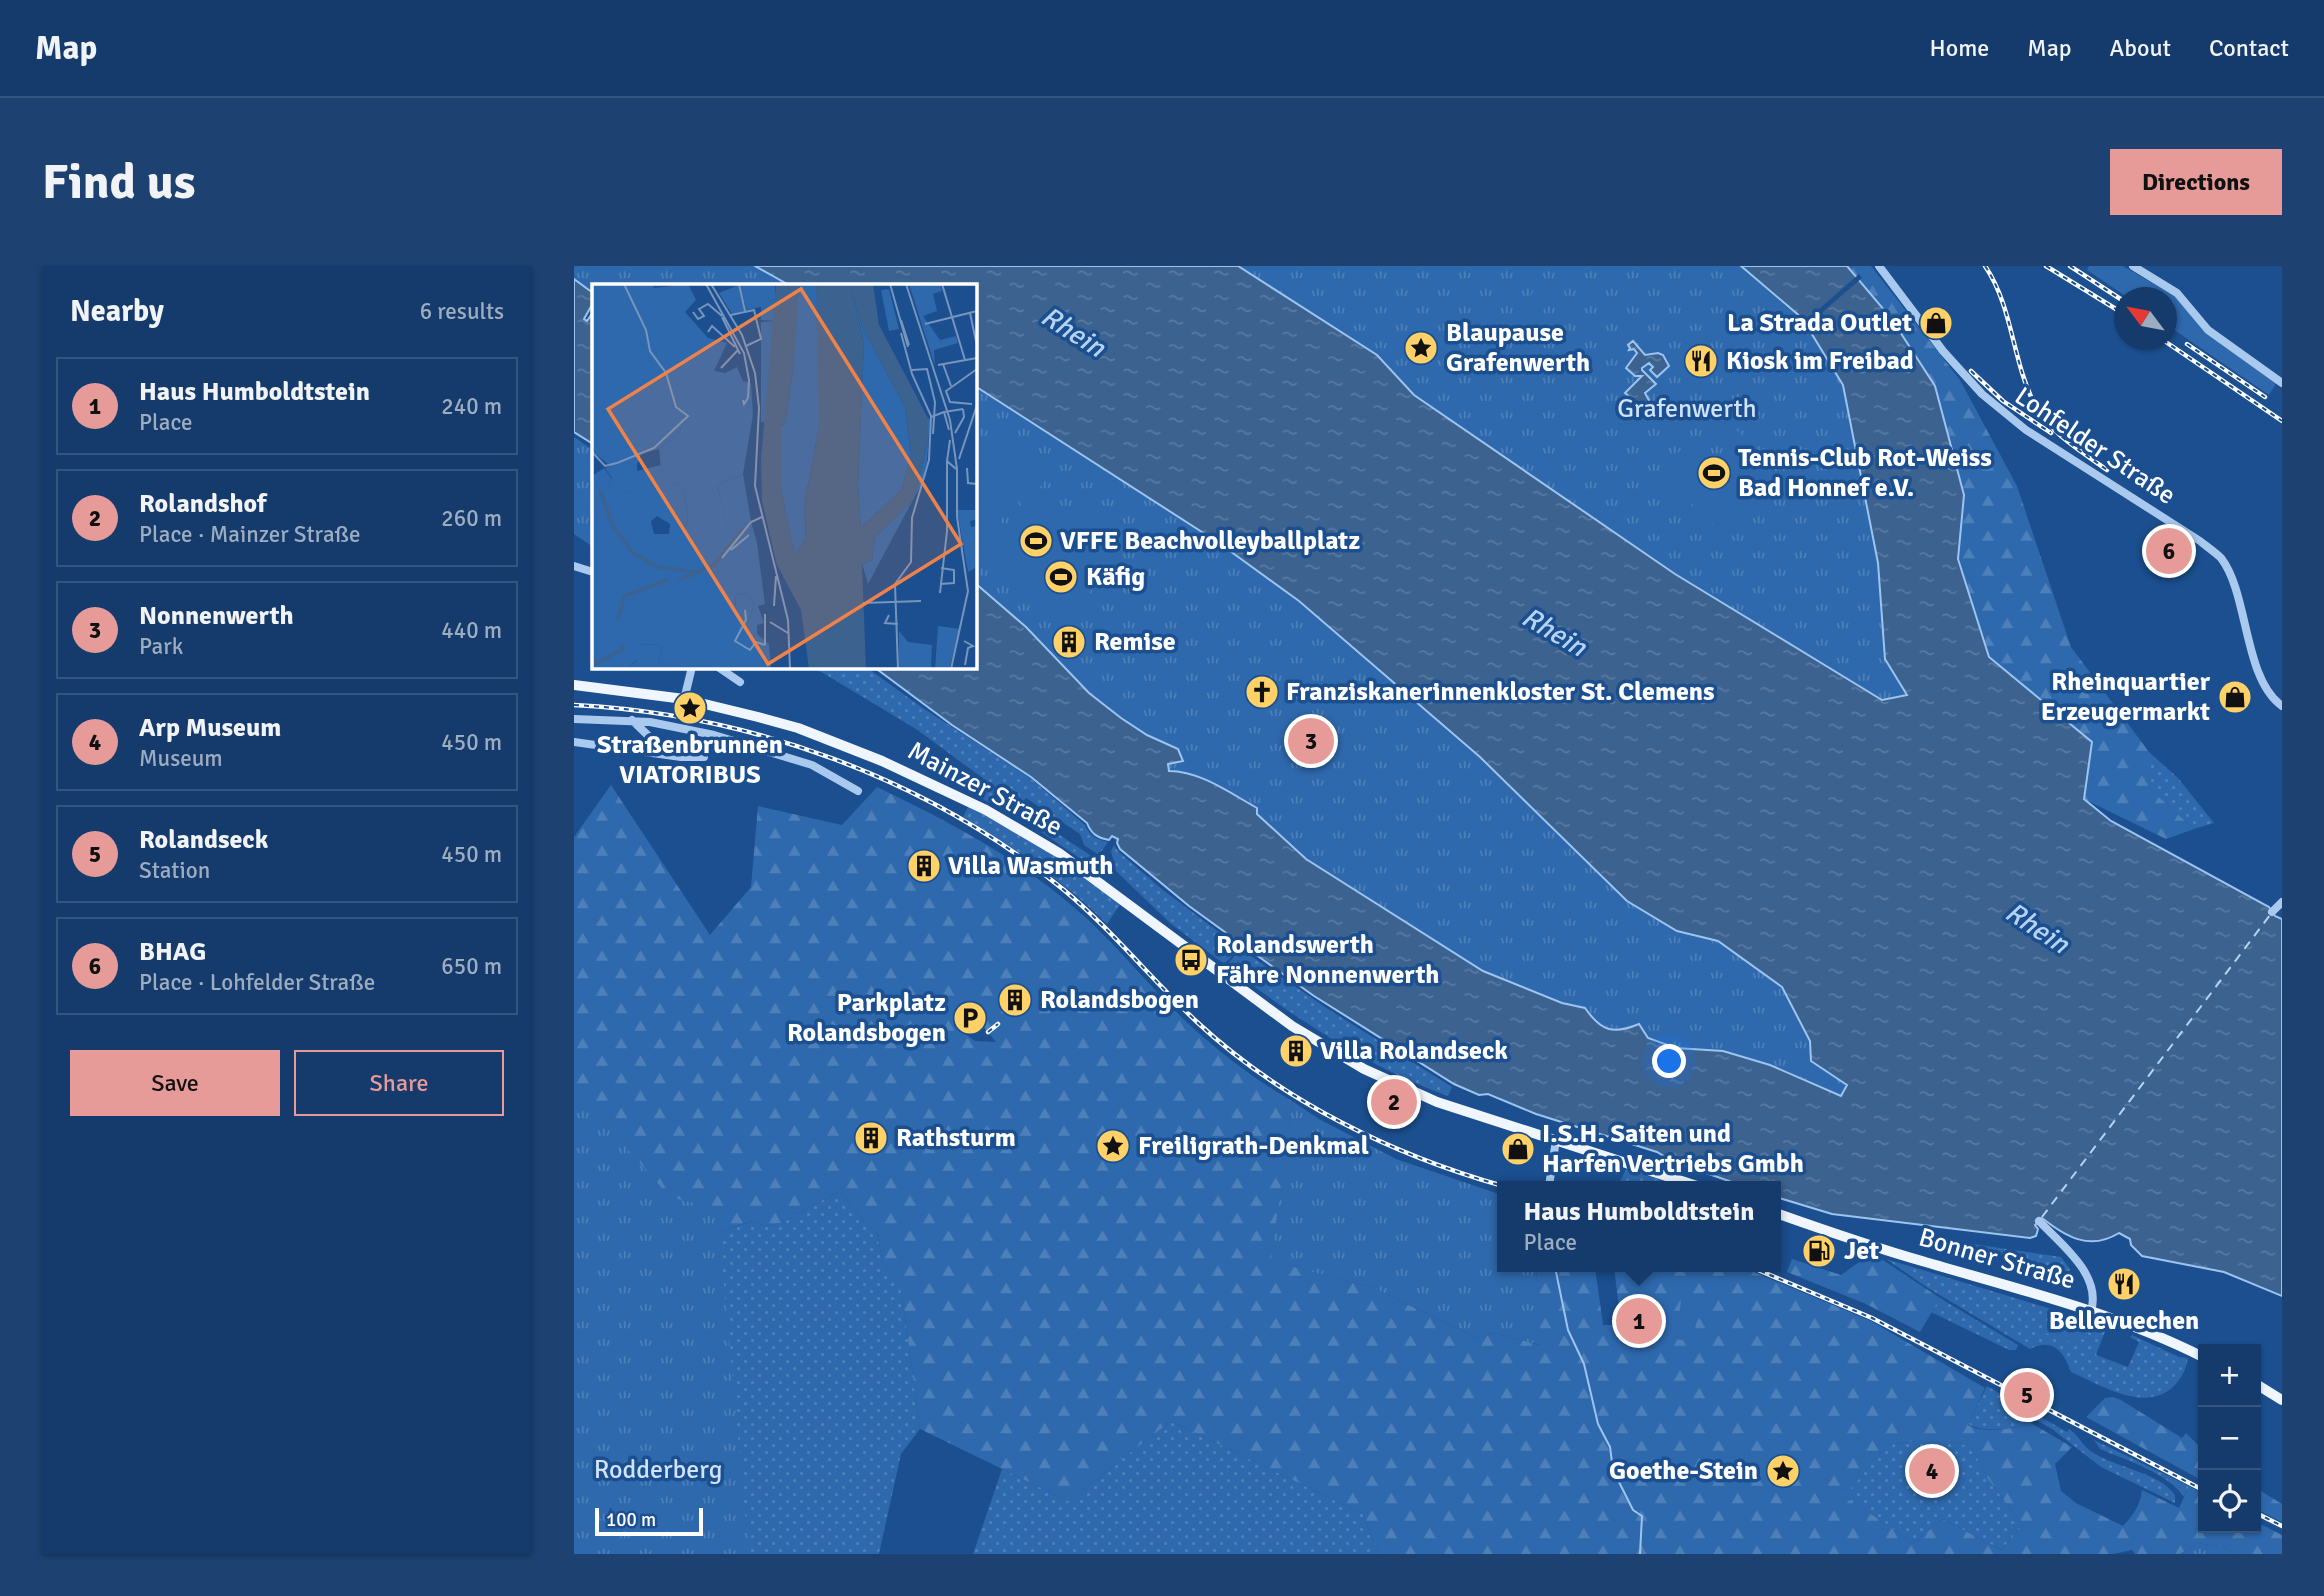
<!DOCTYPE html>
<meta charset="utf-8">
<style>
:root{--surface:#143b6b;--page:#1d4271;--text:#f1f3f6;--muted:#9dadc1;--line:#33557e;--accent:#e69b98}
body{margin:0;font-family:Signika,sans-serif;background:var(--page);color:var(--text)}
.controls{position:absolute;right:21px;bottom:21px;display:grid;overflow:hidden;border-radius:0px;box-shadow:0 2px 5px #0004}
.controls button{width:63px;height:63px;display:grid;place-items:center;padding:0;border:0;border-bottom:2px solid var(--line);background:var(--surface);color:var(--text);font:35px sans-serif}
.compass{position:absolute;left:1540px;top:21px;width:63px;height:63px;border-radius:50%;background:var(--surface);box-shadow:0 2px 5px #0004;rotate:302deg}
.scale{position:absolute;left:21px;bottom:18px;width:108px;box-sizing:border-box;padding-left:7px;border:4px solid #fff;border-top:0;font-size:19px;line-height:24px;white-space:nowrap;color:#fff;-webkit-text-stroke:5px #1b4f8f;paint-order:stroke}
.you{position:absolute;left:1096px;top:796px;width:24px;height:24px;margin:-18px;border:5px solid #fff;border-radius:50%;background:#1a73e8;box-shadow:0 0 0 10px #1a73e833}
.badge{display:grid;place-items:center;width:46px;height:46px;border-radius:50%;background:var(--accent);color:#111;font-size:23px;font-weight:700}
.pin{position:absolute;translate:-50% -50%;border:4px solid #fff;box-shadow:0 2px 7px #0006}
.popup{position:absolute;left:923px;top:915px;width:284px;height:91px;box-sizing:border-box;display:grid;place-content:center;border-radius:0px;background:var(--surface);filter:drop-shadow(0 2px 5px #0005);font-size:23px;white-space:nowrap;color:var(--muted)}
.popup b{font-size:26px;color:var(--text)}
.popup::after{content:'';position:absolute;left:50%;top:100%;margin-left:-14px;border:14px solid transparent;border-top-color:var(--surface)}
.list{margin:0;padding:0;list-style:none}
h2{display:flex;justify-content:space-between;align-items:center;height:91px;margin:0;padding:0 28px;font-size:30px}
h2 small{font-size:23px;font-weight:400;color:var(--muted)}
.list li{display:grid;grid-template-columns:46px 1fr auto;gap:21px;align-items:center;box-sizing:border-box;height:98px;margin:0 14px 14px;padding:0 14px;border:2px solid var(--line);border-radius:0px}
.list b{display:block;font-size:26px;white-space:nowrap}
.list p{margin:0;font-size:23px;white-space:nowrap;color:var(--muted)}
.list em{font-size:23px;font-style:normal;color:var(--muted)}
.actions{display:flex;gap:14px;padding:21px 28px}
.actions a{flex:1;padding:16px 0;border:2px solid var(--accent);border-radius:0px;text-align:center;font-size:24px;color:var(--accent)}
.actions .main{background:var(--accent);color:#111}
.icon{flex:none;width:38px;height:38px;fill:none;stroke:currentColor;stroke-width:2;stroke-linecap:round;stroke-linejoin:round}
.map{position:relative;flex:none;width:1708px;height:1288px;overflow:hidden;border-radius:0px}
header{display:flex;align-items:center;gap:42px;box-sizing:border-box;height:98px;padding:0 35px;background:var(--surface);border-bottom:2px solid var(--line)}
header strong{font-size:33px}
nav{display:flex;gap:38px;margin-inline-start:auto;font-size:24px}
.intro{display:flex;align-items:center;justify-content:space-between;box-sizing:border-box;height:168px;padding:0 42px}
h1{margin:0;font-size:49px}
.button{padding:18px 32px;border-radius:0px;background:var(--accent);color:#111;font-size:24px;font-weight:700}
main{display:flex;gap:42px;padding:0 42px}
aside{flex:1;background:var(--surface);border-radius:0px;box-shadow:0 2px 5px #0004}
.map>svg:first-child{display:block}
</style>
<header>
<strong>Map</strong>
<nav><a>Home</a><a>Map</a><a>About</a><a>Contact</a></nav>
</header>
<div class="intro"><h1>Find us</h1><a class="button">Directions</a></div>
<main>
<aside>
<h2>Nearby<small>6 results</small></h2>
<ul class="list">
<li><span class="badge">1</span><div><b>Haus Humboldtstein</b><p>Place</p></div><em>240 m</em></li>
<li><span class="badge">2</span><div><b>Rolandshof</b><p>Place · Mainzer Straße</p></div><em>260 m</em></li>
<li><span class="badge">3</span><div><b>Nonnenwerth</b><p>Park</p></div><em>440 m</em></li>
<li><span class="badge">4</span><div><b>Arp Museum</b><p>Museum</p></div><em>450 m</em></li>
<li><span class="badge">5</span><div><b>Rolandseck</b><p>Station</p></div><em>450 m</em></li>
<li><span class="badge">6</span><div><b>BHAG</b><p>Place · Lohfelder Straße</p></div><em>650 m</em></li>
</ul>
<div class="actions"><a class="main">Save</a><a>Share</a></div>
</aside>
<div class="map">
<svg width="1708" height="1288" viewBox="0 0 1708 1288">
<defs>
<pattern id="grass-dots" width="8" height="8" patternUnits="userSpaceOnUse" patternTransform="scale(1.75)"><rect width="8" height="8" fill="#2e69ad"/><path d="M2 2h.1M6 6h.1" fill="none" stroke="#4d80b9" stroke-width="1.8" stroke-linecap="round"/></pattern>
<pattern id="forest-firs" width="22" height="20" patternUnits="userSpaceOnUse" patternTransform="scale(1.75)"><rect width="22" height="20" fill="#2e69ad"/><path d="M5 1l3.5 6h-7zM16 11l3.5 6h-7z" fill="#4d80b9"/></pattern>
<pattern id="park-tufts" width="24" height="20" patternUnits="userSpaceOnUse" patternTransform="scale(1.75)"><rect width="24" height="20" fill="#2e69ad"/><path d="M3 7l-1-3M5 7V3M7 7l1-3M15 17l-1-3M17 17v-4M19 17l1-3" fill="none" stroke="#4d80b9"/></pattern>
<pattern id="water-ripples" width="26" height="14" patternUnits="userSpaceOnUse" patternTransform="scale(1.75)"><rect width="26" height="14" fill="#3c6290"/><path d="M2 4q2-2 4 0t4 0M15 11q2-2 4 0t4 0" fill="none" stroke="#597aa1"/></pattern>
</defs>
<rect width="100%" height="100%" fill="#1b4f8f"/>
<!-- grass -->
<path fill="url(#grass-dots)" d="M239,401H292L346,440L456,512L511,559C515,569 523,574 534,576L525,589L510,579L506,568L452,532L445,542L528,597L523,604L454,557L401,529L410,513L342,463Z
M1575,486L1604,512L1640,557L1620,563L1575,522Z
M395,539L447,567L547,637L533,658C490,614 439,583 389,551Z
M540,579L544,585L589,624L666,682L650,698L596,657L542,605L537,585Z
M667,683L751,741L878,821L874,830C792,801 721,751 652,700Z
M0,902L146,965L177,956L194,960L209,956L265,925L292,958L303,967L309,998L327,1021L346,1163L327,1188L305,1288H112Z
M1052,903L1105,920H1044Z
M1358,972L1487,991L1496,1003L1494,1019L1468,1007L1465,999L1369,975L1365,978L1357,976Z
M1312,993L1540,1062L1538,1065L1532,1063L1522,1089L1554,1101L1565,1076L1556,1071L1558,1069L1605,1091L1614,1092C1612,1104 1607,1113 1599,1121C1570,1147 1527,1119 1497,1106C1490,1086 1479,1071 1456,1083L1354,1022Z
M1366,1032L1444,1079L1442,1084H1435L1357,1046Z
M1413,1120L1493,1166L1495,1163C1507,1171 1507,1179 1518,1186C1542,1202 1585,1206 1601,1229V1237L1527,1201L1478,1163L1453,1149L1445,1161C1428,1163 1409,1166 1394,1158Z
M597,1155L789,1248L805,1288H399L428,1203L494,1235Z
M1520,1174L1615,1220L1610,1231C1594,1207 1552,1194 1526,1183Z
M1343,1175H1375L1397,1180L1414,1213L1449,1259L1427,1284L1369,1253L1338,1278L1317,1261L1269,1231L1313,1179Z"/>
<!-- forest -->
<path fill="url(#forest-firs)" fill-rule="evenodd" d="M1273,0H1297L1386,114L1443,220L1497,381L1575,486V522L1620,563L1592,573L1510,533L1518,476L1415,391L1384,293L1390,229Z
M37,519L136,669L177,621L184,540L268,559L303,521C378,557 448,594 511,651C549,686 581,727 619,762C650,790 682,814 718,835L698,995L800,1022L903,1072L920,1067L966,1079L962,1001H1021L1029,1059H1047L1040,1001H1168L1297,1055L1411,1122L1394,1159C1409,1167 1428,1163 1445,1161L1450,1153L1498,1181L1481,1198L1487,1225L1502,1237L1549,1260C1560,1248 1566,1240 1568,1224L1605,1242L1615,1220L1629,1228V1262H1682V1256L1708,1269V1288H1663L1652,1282L1624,1277L1606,1288H1561L1558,1284L1539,1288H805L789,1248L597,1155L494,1235L346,1163L327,1022L309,998L303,967L292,958L265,925L209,956L194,960L176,956L146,965L73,938L0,835V571ZM395,743L422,776L401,775L383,762ZM1343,1175H1375L1397,1180L1414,1213L1449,1259L1427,1284L1369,1253L1338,1278L1317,1261L1270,1231L1313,1179Z
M1306,992L1366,1032L1346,1066L1292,1038L1213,1006L1218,993L1267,1009L1288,994Z
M1539,1131L1547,1134L1608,1172L1612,1167L1629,1184V1215L1512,1151L1531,1132Z
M1682,1222L1708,1238V1256L1682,1243Z"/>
<!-- park -->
<path fill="url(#park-tufts)" d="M0,0H181L215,19H19V27L0,13Z
M664,0H1167L1228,52L1269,119L1304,297L1311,393L1334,429L1308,434L1101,308L840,129L803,89Z
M401,120L645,277L725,335L906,491L1053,635L1103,665L1144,675L1208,721L1236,775L1237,795L1273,819L1267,830L1196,799L1149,785L1102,782L1022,758L1010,742L988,737L909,705L732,593L683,548V542L635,516L594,505L593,498L604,483L573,469L547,452L515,427L401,317Z
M0,171L19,184V281L0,268Z
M0,823L96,931L143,943L175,1288H0Z
M718,835L745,853L822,893L928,929V1001H962L967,1079L920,1067L903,1072L800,1022L697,995Z
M1624,1277L1652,1282L1663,1288H1606Z"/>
<!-- garden -->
<path fill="#2e69ad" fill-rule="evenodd" d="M1515,0H1549L1602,31L1631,65L1703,116L1695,129L1593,59L1592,32L1553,31L1513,4Z
M959,25L975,32L961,63L946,56Z
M1144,146L1201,202L1193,211L1200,219L1151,269L1119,237L1106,251L1073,219L1119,171L1151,203L1161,195L1128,162Z
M401,171L436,182L478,204L464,224L463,233L490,258L515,230L565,270L492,353L401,285ZM443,234L458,247L441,268L426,255Z
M1107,1035L1125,1038L1119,1076L1102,1073Z
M1473,1055L1506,1066L1502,1078L1469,1066Z"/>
<!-- water -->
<path fill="url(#water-ripples)" stroke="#9cc4f0" stroke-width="2" d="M181,0H664L803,89L840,129L1101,308L1308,434L1333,429L1311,393L1304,297L1269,119L1228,52L1167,0H1273L1317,52L1361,120L1390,229L1384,293L1415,391L1518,476L1510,533L1537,555L1695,641L1701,650L1708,653V1030L1650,1006L1568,990L1557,979L1556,973L1545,967C1516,985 1492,971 1468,952L1461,959L1464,963L1462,970L1456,972L1258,948L1202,931V920H1169L1098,895L1083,886L962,848L914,828L905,829L880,818L740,730L699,701L615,640L546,583L543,577L544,573L538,570L535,574C524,572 517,568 513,557L457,511L378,459L300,401H401V317L452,361L515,427L547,452L573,469L604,483L609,495L594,498L595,505C626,505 656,527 683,542V548L732,593L909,705L988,737L1011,742C1027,765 1039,769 1065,758L1074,772L1102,782L1149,785L1196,799L1267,830L1273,819L1237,795L1236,775L1208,721L1144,675L1103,665L1053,635L906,491L725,335L645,277L401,120V19H215Z
M0,13L19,27V37L10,53L13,55L19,46V178L0,166Z
M1059,75L1071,89L1084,87L1089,89L1095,100L1083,111L1076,104L1079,101L1075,97L1068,102V104L1082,118L1071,127L1077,138L1070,145L1051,127L1068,110H1061L1052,102L1063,87L1060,83L1055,84L1056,82L1054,79Z"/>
<!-- pier -->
<path fill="#1b4f8f" d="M1285,8L1288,12L1230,62L1228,58Z"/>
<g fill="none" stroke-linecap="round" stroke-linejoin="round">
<!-- stream -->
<path stroke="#9cc4f0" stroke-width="2" d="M981,1001L994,1064L1010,1098L1024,1158L1036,1181L1039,1204L1059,1244L1068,1250L1066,1288"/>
<!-- ferry -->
<path stroke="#b5d3f5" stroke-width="2" stroke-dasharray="9 7" stroke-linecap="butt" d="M1468,951L1696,649"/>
<!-- minor -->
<path stroke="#a9c9ee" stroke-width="8" d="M1305,0L1369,85L1408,128L1452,164L1626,275C1632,280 1641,286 1647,292C1675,328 1669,412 1708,440
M1559,0L1603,27L1634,64L1708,117
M0,300L19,306
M144,401L166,416
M107,446L118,401
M0,453L76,456L140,469L238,499L284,525
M58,454L88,483L89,488
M0,476L107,491H130
M1698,646L1708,636
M975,920L982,874
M1465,955C1487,978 1528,1009 1517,1045"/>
<!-- major -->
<path stroke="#f0f6ff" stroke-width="10" d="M0,419L110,433L184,451L224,462L308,495L412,544L485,587L718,760L790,803L863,836L1123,920
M1202,947C1250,964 1299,981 1348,995C1443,1023 1540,1046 1629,1091
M1682,1118L1708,1134"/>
<defs>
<path id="rail" d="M1411,0C1439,41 1438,95 1461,139C1476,167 1507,185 1533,204
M1472,0L1550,48
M1496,0L1548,34
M1589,74L1708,155
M1613,78L1691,131
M1397,105L1429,135L1477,167
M0,439C176,448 353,512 490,624C538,664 577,713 623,756C708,835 819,889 929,920
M414,766L424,758
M1177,1001L1298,1052L1629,1224
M1682,1247L1708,1260"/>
</defs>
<!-- rail casing -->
<use href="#rail" stroke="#fff" stroke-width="4.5"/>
<!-- rail -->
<use href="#rail" stroke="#1b4f8f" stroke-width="2" stroke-dasharray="5" stroke-linecap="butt"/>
</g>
<!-- icons -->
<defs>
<symbol id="shop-disc" viewBox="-11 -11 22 22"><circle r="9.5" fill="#ffd166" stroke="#1b4f8f"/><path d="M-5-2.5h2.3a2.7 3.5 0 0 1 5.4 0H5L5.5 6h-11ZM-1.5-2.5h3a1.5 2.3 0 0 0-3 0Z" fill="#111"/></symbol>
<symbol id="sight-disc" viewBox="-11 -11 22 22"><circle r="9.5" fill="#ffd166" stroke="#1b4f8f"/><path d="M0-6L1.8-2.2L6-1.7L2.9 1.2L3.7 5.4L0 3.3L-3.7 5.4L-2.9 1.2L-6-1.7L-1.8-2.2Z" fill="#111"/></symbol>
<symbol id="restaurant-disc" viewBox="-11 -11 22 22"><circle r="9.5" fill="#ffd166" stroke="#1b4f8f"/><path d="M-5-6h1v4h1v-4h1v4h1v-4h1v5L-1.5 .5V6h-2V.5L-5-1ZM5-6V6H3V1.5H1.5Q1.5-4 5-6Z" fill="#111"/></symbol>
<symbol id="stadium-disc" viewBox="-11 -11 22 22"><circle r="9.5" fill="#ffd166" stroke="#1b4f8f"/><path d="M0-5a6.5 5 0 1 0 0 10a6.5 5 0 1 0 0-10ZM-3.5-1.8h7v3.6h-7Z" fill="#111"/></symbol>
<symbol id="building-disc" viewBox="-11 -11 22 22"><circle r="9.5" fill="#ffd166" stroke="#1b4f8f"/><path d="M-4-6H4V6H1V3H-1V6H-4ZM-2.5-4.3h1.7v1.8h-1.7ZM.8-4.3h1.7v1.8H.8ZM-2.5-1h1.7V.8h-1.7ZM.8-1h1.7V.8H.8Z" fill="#111"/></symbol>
<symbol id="church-disc" viewBox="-11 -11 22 22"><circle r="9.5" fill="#ffd166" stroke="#1b4f8f"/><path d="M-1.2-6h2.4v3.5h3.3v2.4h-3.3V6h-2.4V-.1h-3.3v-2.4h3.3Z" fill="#111"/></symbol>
<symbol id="bus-disc" viewBox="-11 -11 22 22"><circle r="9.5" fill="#ffd166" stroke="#1b4f8f"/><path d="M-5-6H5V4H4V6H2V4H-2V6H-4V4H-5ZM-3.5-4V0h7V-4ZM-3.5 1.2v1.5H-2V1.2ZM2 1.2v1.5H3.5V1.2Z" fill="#111"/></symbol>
<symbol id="parking-disc" viewBox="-11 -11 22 22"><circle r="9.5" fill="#ffd166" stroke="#1b4f8f"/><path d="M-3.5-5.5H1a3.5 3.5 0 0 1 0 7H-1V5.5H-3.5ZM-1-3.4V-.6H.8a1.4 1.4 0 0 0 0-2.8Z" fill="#111"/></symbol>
<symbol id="fuel-disc" viewBox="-11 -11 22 22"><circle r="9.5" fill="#ffd166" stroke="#1b4f8f"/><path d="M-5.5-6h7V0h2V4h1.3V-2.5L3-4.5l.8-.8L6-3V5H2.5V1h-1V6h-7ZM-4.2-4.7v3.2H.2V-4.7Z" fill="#111"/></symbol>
</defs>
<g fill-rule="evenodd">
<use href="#shop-disc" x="1343" y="38" width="38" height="38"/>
<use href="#sight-disc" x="828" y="63" width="38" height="38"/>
<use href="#restaurant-disc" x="1108" y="76" width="38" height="38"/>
<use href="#stadium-disc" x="1121" y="188" width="38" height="38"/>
<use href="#stadium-disc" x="443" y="256" width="38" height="38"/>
<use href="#stadium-disc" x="468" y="292" width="38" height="38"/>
<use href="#building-disc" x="476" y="357" width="38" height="38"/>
<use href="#church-disc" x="669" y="407" width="38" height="38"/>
<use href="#shop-disc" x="1642" y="412" width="38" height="38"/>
<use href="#sight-disc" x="97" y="423" width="38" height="38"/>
<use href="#building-disc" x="331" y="581" width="38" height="38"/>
<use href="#bus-disc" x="598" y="675" width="38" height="38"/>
<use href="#building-disc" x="422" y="715" width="38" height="38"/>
<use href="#parking-disc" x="377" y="733" width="38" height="38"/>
<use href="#building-disc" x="703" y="766" width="38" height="38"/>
<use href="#building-disc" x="278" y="853" width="38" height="38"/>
<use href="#sight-disc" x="520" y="861" width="38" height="38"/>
<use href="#shop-disc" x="925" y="864" width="38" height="38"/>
<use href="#fuel-disc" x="1226" y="966" width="38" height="38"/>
<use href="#restaurant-disc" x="1531" y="999" width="38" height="38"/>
<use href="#sight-disc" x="1190" y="1186" width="38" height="38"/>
</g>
<g text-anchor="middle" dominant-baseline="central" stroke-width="7" stroke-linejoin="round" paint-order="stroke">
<!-- poi labels -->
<g font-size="26" font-weight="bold" fill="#fff" stroke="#1b4f8f" text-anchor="start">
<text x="1338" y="57" text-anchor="end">La Strada Outlet</text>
<text x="872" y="67">Blaupause<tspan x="872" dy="30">Grafenwerth</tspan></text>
<text x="1152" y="95">Kiosk im Freibad</text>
<text x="1164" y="192">Tennis-Club Rot-Weiss<tspan x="1164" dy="30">Bad Honnef e.V.</tspan></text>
<text x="486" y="275">VFFE Beachvolleyballplatz</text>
<text x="512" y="311">Käfig</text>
<text x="520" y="376">Remise</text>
<text x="1636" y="416" text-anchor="end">Rheinquartier<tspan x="1636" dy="30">Erzeugermarkt</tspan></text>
<text x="712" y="426">Franziskanerinnenkloster St. Clemens</text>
<text x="116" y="479" text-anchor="middle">Straßenbrunnen<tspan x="116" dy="30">VIATORIBUS</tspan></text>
<text x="374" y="600">Villa Wasmuth</text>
<text x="642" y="679">Rolandswerth<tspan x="642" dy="30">Fähre Nonnenwerth</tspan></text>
<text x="466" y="734">Rolandsbogen</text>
<text x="372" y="737" text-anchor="end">Parkplatz<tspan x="372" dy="30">Rolandsbogen</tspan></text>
<text x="746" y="785">Villa Rolandseck</text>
<text x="968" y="868">I.S.H. Saiten und<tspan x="968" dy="30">Harfen Vertriebs Gmbh</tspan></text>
<text x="322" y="872">Rathsturm</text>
<text x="564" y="880">Freiligrath-Denkmal</text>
<text x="1270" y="985">Jet</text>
<text x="1550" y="1055" text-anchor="middle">Bellevuechen</text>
<text x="1184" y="1205" text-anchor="end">Goethe-Stein</text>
</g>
<!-- park labels -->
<g font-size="26" fill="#cfe3fa" stroke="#1b4f8f">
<text x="1113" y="143">Grafenwerth</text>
<text x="84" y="1204">Rodderberg</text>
</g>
<!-- street labels -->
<g font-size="26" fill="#fff" stroke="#1b4f8f">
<text transform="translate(1521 180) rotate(34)">Lohfelder Straße</text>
<text transform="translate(411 523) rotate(28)">Mainzer Straße</text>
<text transform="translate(1423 993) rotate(16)">Bonner Straße</text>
</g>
<!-- water labels -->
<g font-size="28" font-style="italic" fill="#b5d3f5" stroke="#1b4f8f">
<text transform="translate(499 66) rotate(32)">Rhein</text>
<text transform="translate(980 366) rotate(30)">Rhein</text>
<text transform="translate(1463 662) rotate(33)">Rhein</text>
</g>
</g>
<!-- overview -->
<g transform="translate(18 18)">
<rect width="385" height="385" fill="#1b4f8f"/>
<path d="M0,0L95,131L87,149L67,165L49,170L45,180V187L69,181L71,194L92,202L96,239L88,250H77L78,240L65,232L57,239L36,207L26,211L16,201L20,194L13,184L18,182L0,167ZM297,5L307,45L297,47L289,6ZM183,37L173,138H169V38ZM365,226H385V235L378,237L379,243L385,242V283L376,288ZM144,310L155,311L162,320L156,339L150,338L143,324ZM307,347L316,358L340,361L339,385H307ZM47,360L71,361L65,385H34L45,377Z" fill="#2e69ad"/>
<path d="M33,0H61L62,4L96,0L104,16L93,28L116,54L135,59L122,87L133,89L145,83L151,97L159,99L161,131L151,190L125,202L138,249L159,237L165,259L173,320L166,322L172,339L165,341V350L177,360L179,385H172L160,367L154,385H65L71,361L48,360L49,373L34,385H0V192L12,184L20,195L16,201L26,210L37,207L54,218L62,250H88L96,239L92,202L70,194L67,165L87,149L95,131L78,117ZM144,310L155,311L162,320L156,339L150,338V326L143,324ZM147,1L152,27L140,30L127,9ZM336,134L338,136L335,178L330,199L276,300L270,280L280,276L283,253L318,219L324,206L336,156ZM346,342L368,345L357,385H343Z" fill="#2e69ad" fill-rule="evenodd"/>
<path d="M0,0H56L59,4L47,17L62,39L68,37L72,42L71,64L87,79L79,106L81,114L33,151L22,144L18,156L5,146L3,156L0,153ZM148,0H183V37L169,36V23L154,26ZM207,0H224L229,76L227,144L212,221L214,253L203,272L189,206V141L193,140L202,80V12L207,11ZM317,0H348L350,7L341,10L345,27L331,32L348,56L364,52L366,59L342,66L343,82ZM260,6L271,45L313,123L319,171L310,205L269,244L266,198L272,60ZM151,190L159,237L138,250L125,202ZM164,364L172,372V385H154L158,368Z" fill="#2e69ad"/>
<path d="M220,74L223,95H218L216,102L223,103L221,114L202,111L205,75Z" fill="#2e69ad"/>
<path d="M184,0H207L202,80L193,140L189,141V206L203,271L214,253L212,221L227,144L224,0H281L287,41L336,134V156L324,206L318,219L283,253L280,276L270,280L274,385H217L209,326L185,281L178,252L170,217L169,175ZM260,7L271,45L313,123L319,171L310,205L269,244L266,198L272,60Z" fill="#3c6290" fill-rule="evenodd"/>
<path fill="none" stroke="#3c6290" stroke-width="3.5" d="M8,206L20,240L40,268L65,283M66,283L107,288M87,296L122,281L152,244M204,313L268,319M26,336L32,312L75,296M0,382L31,365V360"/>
<path fill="none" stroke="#7695bc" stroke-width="2" d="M114,0L152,69L157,96L156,114L152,120L151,116M119,0L150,51L163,89L167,124L163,202L196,336L198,385M147,0L153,27M298,0L316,63M314,0L358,136L365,185M350,0L373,76M101,28L106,35L112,32L107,25L116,20L130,32M378,29L385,62M139,31L162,26L169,55L154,62M130,33L148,70M309,36L317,61M333,40L385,27M116,48L120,42L143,63M309,49L320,90L339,132M351,80L359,102M346,81L385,74M129,84L146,66M320,86L335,85L343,118L341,150M380,120L358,118L354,107L385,85M357,146L352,128L371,125M363,149L372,133L371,125M358,156L355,177L364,185M0,168L13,182L25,179L62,164L96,132L84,123L74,89L58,67L54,46L32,0M367,175L385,121M375,184L376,199L385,200M139,266L157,251M130,274L159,238L170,233M348,300L362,299V286L349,284M348,309L355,247V177M385,318V353M271,319L329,317M182,322L184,292M153,326L154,336L143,357L158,366L164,358L173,361M173,330V361M297,331L293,339L306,340M178,338L196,349M372,357L381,362L376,364L373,381M306,385L303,300L319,278L320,234L337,176L339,133L352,128M359,385L376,307L365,233V185"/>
<path fill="#ee8249" fill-opacity="0.15" stroke="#ee8249" stroke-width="3.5" d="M209,5L369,260L176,380L16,125Z"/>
<rect width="385" height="385" fill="none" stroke="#fff" stroke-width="3.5"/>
</g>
</svg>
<div class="controls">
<button>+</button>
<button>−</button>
<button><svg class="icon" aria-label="locate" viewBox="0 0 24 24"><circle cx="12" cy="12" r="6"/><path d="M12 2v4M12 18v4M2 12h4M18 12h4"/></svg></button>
</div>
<svg class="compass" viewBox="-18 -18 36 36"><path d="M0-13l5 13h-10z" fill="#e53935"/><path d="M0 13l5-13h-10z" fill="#9dadc1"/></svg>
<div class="scale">100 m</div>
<div class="you"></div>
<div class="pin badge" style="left:1065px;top:1055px">1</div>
<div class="popup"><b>Haus Humboldtstein</b>Place</div>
<div class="pin badge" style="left:820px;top:836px">2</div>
<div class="pin badge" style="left:737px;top:475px">3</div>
<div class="pin badge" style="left:1358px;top:1205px">4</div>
<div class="pin badge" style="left:1453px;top:1129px">5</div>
<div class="pin badge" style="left:1595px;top:285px">6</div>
</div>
</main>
